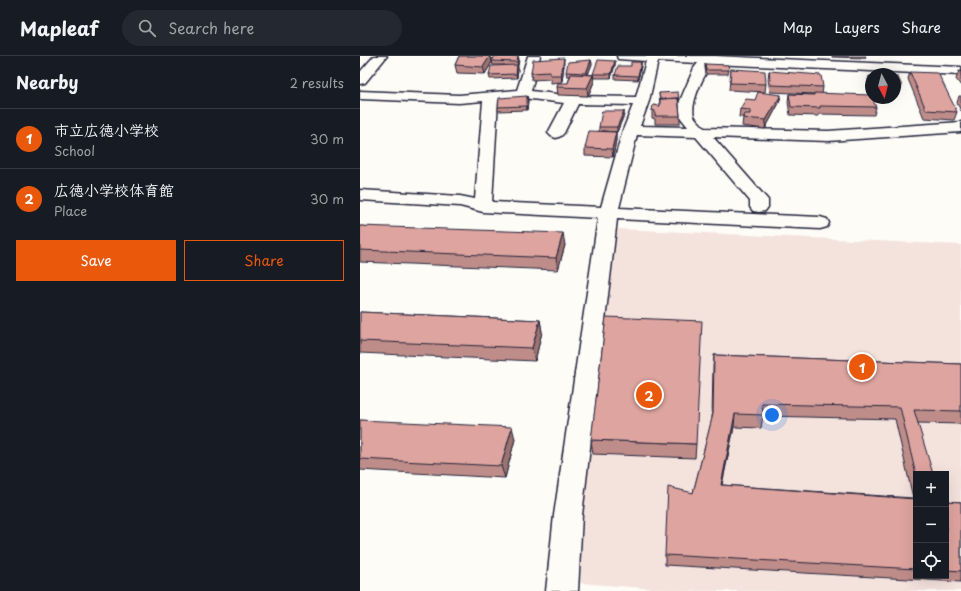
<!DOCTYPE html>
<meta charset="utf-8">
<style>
:root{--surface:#171b24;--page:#242831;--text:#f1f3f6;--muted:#9ea1a6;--line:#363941;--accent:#ea580c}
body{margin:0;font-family:"Playpen Sans","Klee One",sans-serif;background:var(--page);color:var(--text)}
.controls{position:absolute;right:12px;bottom:12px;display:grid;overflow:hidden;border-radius:0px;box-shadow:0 4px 16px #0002}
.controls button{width:36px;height:36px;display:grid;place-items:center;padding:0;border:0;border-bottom:1px solid var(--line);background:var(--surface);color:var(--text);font:20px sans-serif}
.compass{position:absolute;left:505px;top:12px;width:36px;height:36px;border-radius:50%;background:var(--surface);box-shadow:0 4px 16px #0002;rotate:173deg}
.you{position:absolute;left:412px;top:359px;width:14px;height:14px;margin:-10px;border:3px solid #fff;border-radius:50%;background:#1a73e8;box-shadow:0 0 0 6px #1a73e833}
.badge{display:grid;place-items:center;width:26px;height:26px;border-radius:50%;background:var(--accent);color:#fff;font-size:13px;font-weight:700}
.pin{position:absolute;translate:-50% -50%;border:2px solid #fff;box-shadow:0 1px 4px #0006}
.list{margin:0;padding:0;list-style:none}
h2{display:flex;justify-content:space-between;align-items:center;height:52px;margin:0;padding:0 16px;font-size:17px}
h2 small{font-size:13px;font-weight:400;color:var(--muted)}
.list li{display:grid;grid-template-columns:26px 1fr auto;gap:12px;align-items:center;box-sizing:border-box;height:60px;padding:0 16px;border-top:1px solid var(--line)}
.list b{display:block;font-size:15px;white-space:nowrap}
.list p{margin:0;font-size:13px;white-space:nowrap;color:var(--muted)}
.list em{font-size:13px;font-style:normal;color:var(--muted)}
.actions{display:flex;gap:8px;padding:12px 16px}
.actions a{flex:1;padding:9px 0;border:1px solid var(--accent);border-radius:0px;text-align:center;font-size:14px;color:var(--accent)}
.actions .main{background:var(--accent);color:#fff}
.icon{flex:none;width:22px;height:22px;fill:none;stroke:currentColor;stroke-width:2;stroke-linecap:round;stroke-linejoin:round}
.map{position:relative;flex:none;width:601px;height:535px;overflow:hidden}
header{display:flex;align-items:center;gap:24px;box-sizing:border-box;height:56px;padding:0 20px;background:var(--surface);border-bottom:1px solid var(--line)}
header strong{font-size:19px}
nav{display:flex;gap:22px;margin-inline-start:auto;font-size:14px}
.search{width:280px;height:36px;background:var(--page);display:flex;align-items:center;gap:10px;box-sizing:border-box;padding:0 14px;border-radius:22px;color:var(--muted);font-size:15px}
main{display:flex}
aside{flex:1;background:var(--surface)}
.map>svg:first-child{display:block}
</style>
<header>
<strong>Mapleaf</strong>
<div class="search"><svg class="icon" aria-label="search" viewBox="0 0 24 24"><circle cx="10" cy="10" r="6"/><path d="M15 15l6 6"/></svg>Search here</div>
<nav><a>Map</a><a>Layers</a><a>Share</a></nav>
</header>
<main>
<aside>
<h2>Nearby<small>2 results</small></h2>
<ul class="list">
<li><span class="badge">1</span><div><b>市立広徳小学校</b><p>School</p></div><em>30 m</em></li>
<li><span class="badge">2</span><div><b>広徳小学校体育館</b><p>Place</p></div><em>30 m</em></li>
</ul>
<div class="actions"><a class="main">Save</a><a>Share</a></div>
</aside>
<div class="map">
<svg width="601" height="535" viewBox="0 0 601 535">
<rect width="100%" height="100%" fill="#fdfcf7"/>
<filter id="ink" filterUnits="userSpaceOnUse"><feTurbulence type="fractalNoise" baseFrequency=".025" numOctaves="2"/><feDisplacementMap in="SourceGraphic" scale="8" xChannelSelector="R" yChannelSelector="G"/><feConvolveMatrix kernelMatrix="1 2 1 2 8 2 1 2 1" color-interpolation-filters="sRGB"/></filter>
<g filter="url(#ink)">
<!-- built -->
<path fill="#f4e2dd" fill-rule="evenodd" d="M257,173L601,189V535H323L220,527L224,453ZM556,418H586V520H556Z"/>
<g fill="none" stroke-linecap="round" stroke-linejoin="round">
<defs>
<path id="minor" d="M14,0H27L5,27L0,28V16Z
M168,0H180L171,35L213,40L276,41L286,5L258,3L257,0H355L601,11V19L353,8C344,17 330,47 334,60C336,64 342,68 344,72L468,75L601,66V76L468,85L353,81L408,144V151L405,155L399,156L393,155L390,151V145L336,81L277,79L259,152L460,161L467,163L469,167L467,171L460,173L257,163L222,459L218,535H186L194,459L238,162L123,156L100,150L0,144V134L100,140L115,143L123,45L99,47L0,43V35L99,39L157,34ZM298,5L338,7L334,12L319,47L320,61L328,71L280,70L289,45ZM163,42L204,47L188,77L191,80L196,82L201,80L204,77L218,48L273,49L263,74L241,151L132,146L138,44Z"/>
</defs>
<!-- minor casing -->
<use href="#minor" stroke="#22223b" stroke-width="3"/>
<!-- minor -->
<use href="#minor" fill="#fdfcf7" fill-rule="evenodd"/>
</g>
<!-- wall -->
<path fill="#bf8d89" stroke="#22223b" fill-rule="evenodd" d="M99,0H131L132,5L158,0L159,4L158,9V13L157,22L130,23L129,19L145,9H133L132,6L125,18L97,17L95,9Z
M472,0H506L505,2L472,1Z
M231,4L232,8L228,18L233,19L234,26L228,40L198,39L197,31L208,27L210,20H207L206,16Z
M255,5V9L251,22H234L233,18Z
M281,6V10L278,24L255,23V19L271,10Z
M345,8L369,14L368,18H346L345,12Z
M204,9L202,26L191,27V23L172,24L171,17Z
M371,13L406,28L405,36L369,34Z
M409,15L463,31L462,38L516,51L514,59L459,58V60L430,59L428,46L429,38L454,39V38L410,36L408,23Z
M599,15H601V30L596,23Z
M550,16L597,56L594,64L564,62L548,23Z
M509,20H511V31L508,24Z
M535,21L542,30L540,35L535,34Z
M299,37L319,44V48L320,60V68H295V63L292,62V54L300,50Z
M421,39L419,47L405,73L382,70L383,61H379L380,53L395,44Z
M167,40L168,44L167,54L138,55V51Z
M599,40H601V55L597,47Z
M264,55V59L257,76L242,75L256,76V84L253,101L225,100V92L239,75V71Z
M0,170L205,189L198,214L0,206Z
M0,256L180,264L182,276L175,305L0,297Z
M354,299L601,308V368L558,367L556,418V520H586V445L601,446V526L305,509V499L333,437L352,363L353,311ZM403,360L535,363L553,442L362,429L374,371L401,372Z
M0,364L155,383L145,422L0,414Z
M231,384L336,388L335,402L233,398Z"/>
<!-- shaded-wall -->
<path fill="#9b736f" stroke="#22223b" d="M130,0H131L132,6L125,18L123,11Z
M158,0L159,4L158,9L157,6Z
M204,2V9L202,26L201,19Z
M231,4L232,8L227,21L226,17Z
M255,5V9L251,22V18Z
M281,6V10L278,24V20Z
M157,9L158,13L157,22L156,18Z
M233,19L234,26L228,40L227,32Z
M421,39L419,47L405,73L406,64Z
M167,40L168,44L167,54Z
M264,55V59L257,76V71Z
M256,76V84L253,101L252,93Z
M203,177L205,189L198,214L196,202Z
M180,264L182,276L175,305L172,292Z
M375,358L374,371L359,441L361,429Z
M152,371L155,383L145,422L141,410Z"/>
<!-- building -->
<path fill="#dea49f" stroke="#22223b" d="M99,0H130L123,11L95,9Z
M135,0H158L157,6L132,5Z
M204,2L201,19H190V16L171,17L173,4Z
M231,4L226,17L206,16L208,6Z
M238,4L255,5L251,18H233Z
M271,6H281L278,20L255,19L258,10H271Z
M345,8L368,9L369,14H346Z
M157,9L156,18L129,19L131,10Z
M371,13L405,15L406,28L370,27Z
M409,15L461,19L463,31L411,29Z
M550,16L578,17L597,56L566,54Z
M211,18L233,19L227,32L197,31L198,27H208Z
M535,21H538L542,30H535Z
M318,36L319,44H318V42L300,43L299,37Z
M398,36L421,39L406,64L383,62L384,58H390V54L380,53L386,43L395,44Z
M454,37L511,39V42H512L516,51L460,50V52L431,51L429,38L454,39Z
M167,40V50L138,51L139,42Z
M318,42L320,60H295V55L292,54L293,49L300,50V43Z
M242,55H264L257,71H239Z
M229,75L256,76L252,93L225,92Z
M0,170L203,177L196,202L0,194Z
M0,256L180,264L172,292L0,285Z
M246,261L342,265L336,388L231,384Z
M354,299L601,308V355L554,354L573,418H556V419L540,351L402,348L403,359L375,358L361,429L556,443V513L305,499L308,431L333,437L353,358Z
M0,364L152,371L141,410L0,403Z
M586,445L601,446V515L586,514Z"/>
</g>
</svg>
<div class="controls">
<button>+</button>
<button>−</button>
<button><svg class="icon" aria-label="locate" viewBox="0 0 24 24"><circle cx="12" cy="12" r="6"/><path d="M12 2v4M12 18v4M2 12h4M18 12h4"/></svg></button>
</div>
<svg class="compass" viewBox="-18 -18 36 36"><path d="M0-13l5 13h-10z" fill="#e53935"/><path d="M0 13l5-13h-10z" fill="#9ea1a6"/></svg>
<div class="you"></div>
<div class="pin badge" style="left:502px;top:311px">1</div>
<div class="pin badge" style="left:289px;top:339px">2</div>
</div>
</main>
